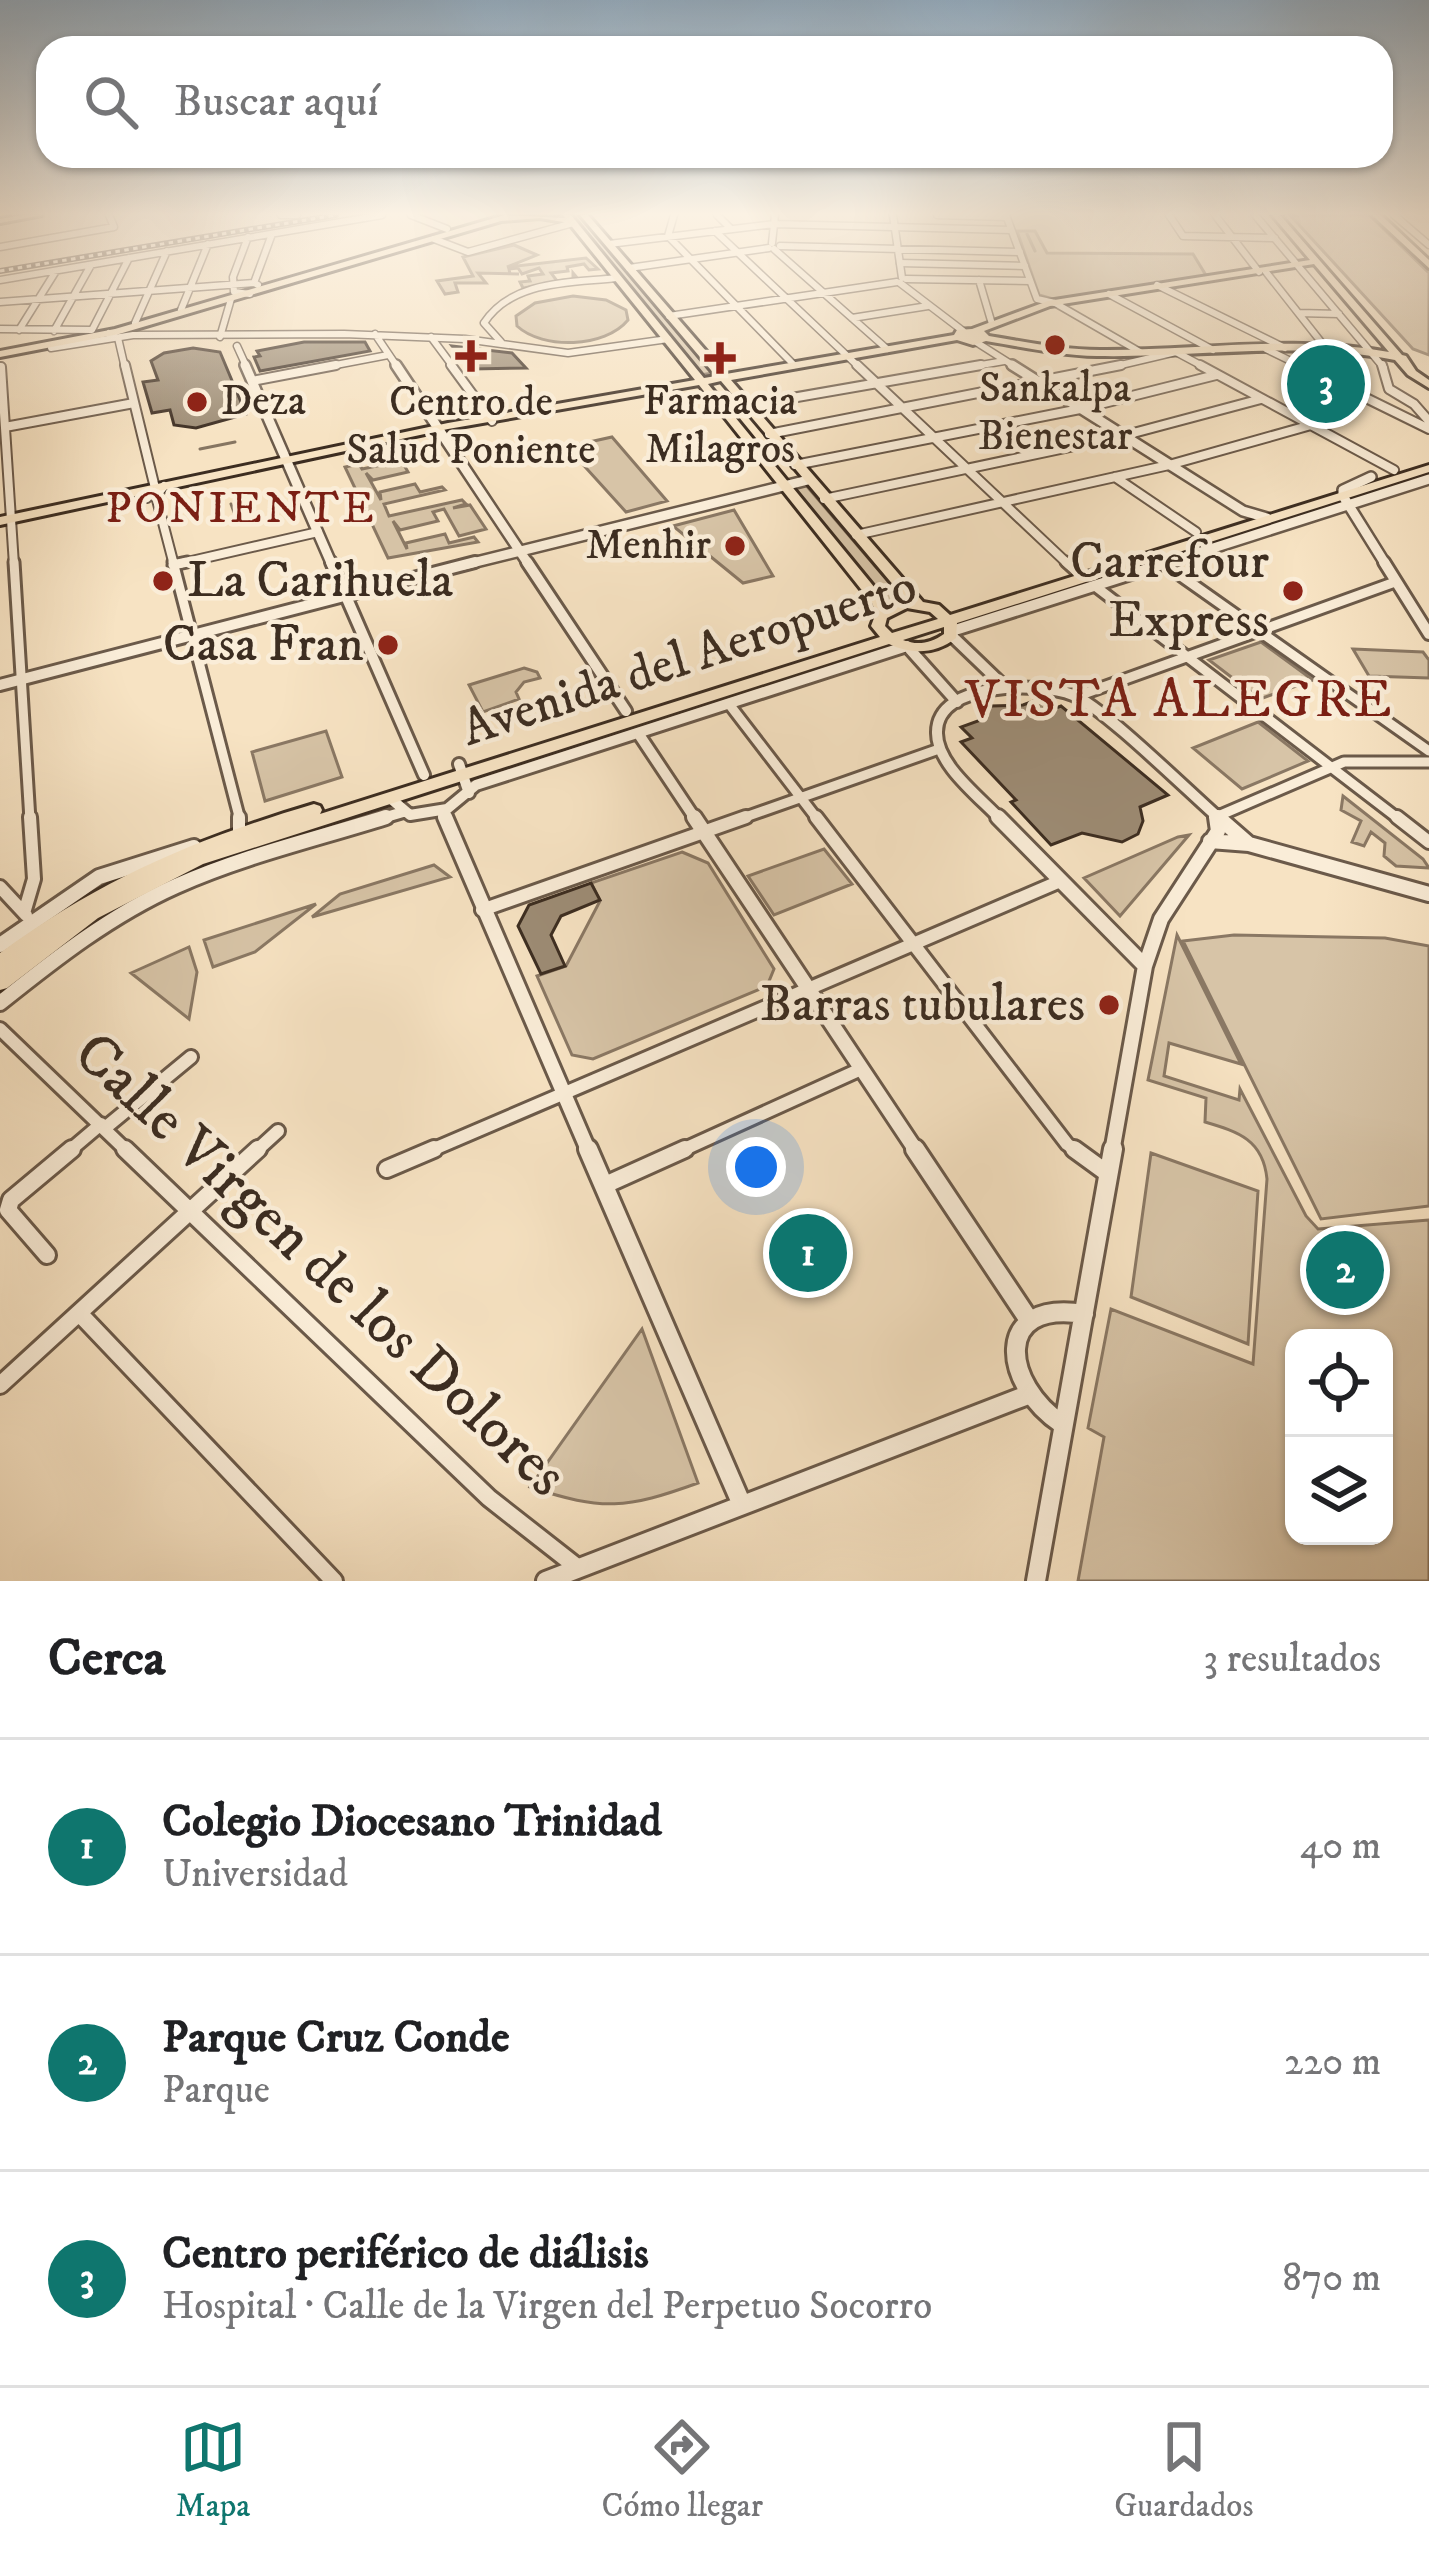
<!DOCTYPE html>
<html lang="es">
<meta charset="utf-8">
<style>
:root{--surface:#fff;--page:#f6f6f6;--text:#202124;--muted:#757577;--line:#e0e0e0;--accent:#0f766e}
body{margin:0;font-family:"IM FELL DW Pica",serif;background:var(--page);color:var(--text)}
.controls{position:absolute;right:36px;bottom:36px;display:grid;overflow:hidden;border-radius:24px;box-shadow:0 3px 9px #0004}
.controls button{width:108px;height:108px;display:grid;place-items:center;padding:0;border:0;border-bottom:3px solid var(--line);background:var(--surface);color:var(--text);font:60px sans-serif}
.you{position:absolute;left:756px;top:1167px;width:42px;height:42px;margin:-30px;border:9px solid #fff;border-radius:50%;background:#1a73e8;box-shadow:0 0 0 18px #1a73e833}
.badge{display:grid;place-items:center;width:78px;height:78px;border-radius:50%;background:var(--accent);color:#fff;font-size:39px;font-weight:700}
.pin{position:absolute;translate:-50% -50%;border:6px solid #fff;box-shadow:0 3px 12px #0006}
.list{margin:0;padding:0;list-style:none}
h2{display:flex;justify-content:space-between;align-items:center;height:156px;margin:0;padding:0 48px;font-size:51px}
h2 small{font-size:39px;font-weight:400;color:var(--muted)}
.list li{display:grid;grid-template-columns:78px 1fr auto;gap:36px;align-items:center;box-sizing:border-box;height:216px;padding:0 48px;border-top:3px solid var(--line)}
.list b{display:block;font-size:45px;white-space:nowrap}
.list p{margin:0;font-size:39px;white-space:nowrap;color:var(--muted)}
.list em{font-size:39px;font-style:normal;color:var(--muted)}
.icon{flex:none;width:66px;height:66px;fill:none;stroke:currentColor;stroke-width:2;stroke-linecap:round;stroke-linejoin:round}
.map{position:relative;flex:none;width:1429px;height:1581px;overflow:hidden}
.search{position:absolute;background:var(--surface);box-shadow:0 3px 9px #0004;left:36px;right:36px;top:36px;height:132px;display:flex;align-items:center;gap:30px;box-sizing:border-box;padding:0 42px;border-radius:36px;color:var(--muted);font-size:45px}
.sheet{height:804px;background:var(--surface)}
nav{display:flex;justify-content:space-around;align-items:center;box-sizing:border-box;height:168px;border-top:3px solid var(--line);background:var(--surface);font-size:33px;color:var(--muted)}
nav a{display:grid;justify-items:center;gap:6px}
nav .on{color:var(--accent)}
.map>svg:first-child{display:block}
</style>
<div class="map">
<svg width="1429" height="1581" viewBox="0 0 1429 1581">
<rect width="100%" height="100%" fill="#f7e3c3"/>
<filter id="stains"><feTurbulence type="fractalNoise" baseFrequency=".00167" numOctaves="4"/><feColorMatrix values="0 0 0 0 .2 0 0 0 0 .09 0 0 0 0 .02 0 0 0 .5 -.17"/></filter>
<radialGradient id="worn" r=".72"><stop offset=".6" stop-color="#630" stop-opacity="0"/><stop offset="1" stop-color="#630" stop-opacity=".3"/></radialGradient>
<!-- green -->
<path fill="#d7c4a7" stroke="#8a7864" stroke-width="3" fill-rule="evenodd" d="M570,215H580L713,373L700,375Z
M1290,215H1369L1429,273V355L1413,349Z
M1017,231H1035L1047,253L1193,254L1207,277L1060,301L1039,295Z
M514,245L537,255L507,267L586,258L598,269L589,270L584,264L567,267L568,271L551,273L557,281L573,279V273L578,279L523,288L520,282L530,281L528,276L543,274L539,268L522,274L518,268L509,269L510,274H519L478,273L486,283H455L458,292L445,294L437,281L473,276L463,257Z
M573,296L606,300L626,310L628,320C605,348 543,350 517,326L516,316L535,303Z
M612,437L667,501L626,512L567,447Z
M424,456L427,460L404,465L408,472L373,480L366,473L381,500L380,492L415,484L420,492L442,487L445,490L384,504L389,516L462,500L466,504L453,508L470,505L486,529L459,536L444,509L433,512L438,521L400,530L393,521L407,549L406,543L445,534L449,543L474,537L478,542L388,558L345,467L359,464L362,469Z
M805,484L904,600L887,603L792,488Z
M734,510L773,576L743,583L673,526Z
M1261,642L1313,680L1260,699L1209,660Z
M1353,649L1423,652L1429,660V678L1369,676Z
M524,668L537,672L540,678L524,682L516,692L519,699L483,712L469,685Z
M1258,722L1308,761L1242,789L1193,748Z
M326,731L342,777L265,801L252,752Z
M1343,796L1423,859L1429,868L1396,866L1384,856L1385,843L1371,832L1364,846L1352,842L1361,821L1341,810Z
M1189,835L1120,916L1084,878L1178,837Z
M824,849L852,884L774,915L748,876Z
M682,852L708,863L774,969L767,986L593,1059L572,1055L537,976L566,966L600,901L591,883Z
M434,865L450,877L312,917L340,894Z
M316,904L255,952L213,967L204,940Z
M1177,935L1241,1064L1169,1043L1164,1076L1239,1100L1240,1089L1306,1216L1318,1229L1429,1220V1581H1078L1104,1437L1088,1428L1111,1309L1253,1364L1267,1179C1263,1140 1239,1132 1205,1122L1206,1098L1148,1080ZM1294,1338H1384V1536H1294Z
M1234,935L1385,938L1429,946V1206L1321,1219L1183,941Z
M189,947L197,972L189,1019L131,973Z
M1151,1153L1258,1191L1248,1344L1131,1297Z
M642,1329L698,1483C626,1509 603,1511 530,1487Z"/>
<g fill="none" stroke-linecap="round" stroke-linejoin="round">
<!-- stream -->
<path stroke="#867561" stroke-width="3" d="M1027,234L1035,251
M200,449L235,442
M231,504L238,523"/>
</g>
<!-- building -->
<path fill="#9d8c75" stroke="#3c2d21" stroke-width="3" d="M304,342H365L370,351L260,371L254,357L260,356L257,351Z
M452,346L512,353L526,368L471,369Z
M193,348L220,352L246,414L196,428L174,425L170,410L152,413L143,382L158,380L151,361L164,353Z
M1039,699L1051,710L1061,706L1168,795L1140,807L1143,821L1138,834L1122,842L1082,833L1051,845L1011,802L1016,800L961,742L972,738L961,727L978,721L991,706L1023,705Z
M591,883L600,900L561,916L551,935L565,966L541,974L518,926L529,905Z"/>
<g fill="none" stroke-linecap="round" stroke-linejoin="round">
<defs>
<path id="minor-far4" d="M281,215H297
M411,215L447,229
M674,215L668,236L794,365
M717,215L731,229
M937,215L1006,217
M1169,215L1183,236L1275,238
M1215,215L1259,272
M1255,215L1384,368
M1394,215L1429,245
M715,231L860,368
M248,237L233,277L234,292L250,294
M434,239L468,252L573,223
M772,243L775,215
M609,244L774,224L1011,230
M0,247L114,227L109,215
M774,249L887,349
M900,263L1025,266
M1266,272L1325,347
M906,279L1030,281
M0,280L382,215
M979,280L992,324
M258,285L254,283L272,234
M1157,285L1285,348
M1109,294L1213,350
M0,302L254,283
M1055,303L1140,352
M181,310L208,244
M1299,313L1339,314
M669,316L897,282
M852,318L928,306
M135,323L167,251
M0,329L92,330L129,258
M19,330L56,271
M54,331L91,265
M109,333L118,338L125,368
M220,337L231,299
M431,337L454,368
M1266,349L1305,368
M320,368L388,355
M964,368L1004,361
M1108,368L1176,352L1206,368"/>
<path id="minor-far3" d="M125,365L155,488L147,498
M451,365L492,421
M857,365L1069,565
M1200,365L1394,470
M1299,365L1429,429
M1382,365L1389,389L1414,404L1429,421
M1,367L14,565
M252,381L336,365
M746,406L981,365
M5,427L134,403
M769,434L1121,365
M795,465L1080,409L1216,375
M1115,477L1196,532
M164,486L156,496L174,565
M824,499L1122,436L1261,399
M856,535L1169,465L1311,425
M174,565L318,532"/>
<path id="minor-far2" d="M14,562L30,820
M173,562L240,820
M1066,562L1076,571
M1164,564L1429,751
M173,565L187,562
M1095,586L1400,820
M1078,696L1395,582
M729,704L818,820
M1216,817L1344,762H1429
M737,820L939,749"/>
<path id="minor-far1" d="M816,817L1067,1144L1078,1152
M1397,817L1429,842
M239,832V817
M0,887L26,915
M482,910L746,817
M24,913L34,879L30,817
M0,1029L128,1152
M105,1128L191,1057
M68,1152L101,1124
M255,1152L278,1131
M427,1152L1058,882
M678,1152L861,1069"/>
<path id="minor" d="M125,1149L489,1498L577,1567
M1074,1149L1107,1173
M387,1169L434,1149
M605,1185L685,1149
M47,1255L8,1210L11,1200L72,1149
M79,1313L334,1581
M0,1385L258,1149"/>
<path id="tertiary-far4" d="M893,215L902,278
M1006,215L1037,299L1055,303
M780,246L1020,252
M629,268L769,248
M900,283L963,331
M375,334L398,368
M501,342L484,323C512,280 570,283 616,278
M976,342L1017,368
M237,346L247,368
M51,348L133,335L344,334L465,339L568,353L668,339"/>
<path id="tertiary-far3" d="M245,365L332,565
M396,365L529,565
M1012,365L1243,511L1267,518
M1371,477L1343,490V496L1386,565
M464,565L808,480
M1160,565L1429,479"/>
<path id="tertiary-far2" d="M331,562L424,775
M527,562L626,711
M1384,562L1429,634
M952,631L1169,562
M951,635L1003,685
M0,685L475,562
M638,733L696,820
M459,764L469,793
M390,798L410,815L447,809L476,785L907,646L957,702
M443,813L446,820
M376,820L403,812
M1001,820C981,798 936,765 937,732C937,681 1040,682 1073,695C1102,706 1192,795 1221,820"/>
<path id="tertiary-far1" d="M445,817L589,1152
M694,817L917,1152
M998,817L1145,966
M1218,817L1249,844
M1210,841L1249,844L1429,894
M0,945L99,877L194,847
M0,1003C55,959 111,915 176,886C243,856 316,839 386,817
M1112,1152L1145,966L1161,919L1218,831L1216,817"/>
<path id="tertiary" d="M588,1149L742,1505
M915,1149L1029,1320
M1062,1424C1003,1385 991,1299 1084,1314
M546,1581L1025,1396
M1036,1581L1113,1149"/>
<path id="primary" d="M23,215H42L0,223V219Z
M505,215L565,218L563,215H571L704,378L716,376L580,215H588L726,374L954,335L957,330L972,329L1048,301L1310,260L1272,215H1280L1402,355L1406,356L1416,371L1429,380V388L1408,375L1395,360C1296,340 1197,358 1097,356C1060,355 1023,347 986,341L973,345L957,340L731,380L923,602L939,605L950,615L1429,465V472L957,623L956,638C935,654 913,655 889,644L203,864L98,918L7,988L0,990V953C103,878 193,840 314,804L320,806L322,810L320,814L880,637L871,626L876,613L872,603L699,385L448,429L0,525V517L448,423L695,380L569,223L540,218L501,221L119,334L0,357V351L115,329ZM1314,264L1389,352C1293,334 1197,351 1100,350C1063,350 1026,342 989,336L984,331L1050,306ZM721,381L906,600L887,607L884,599L708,384ZM907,608L930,612L938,619L892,633L885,626L887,618ZM944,627V634C931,643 918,646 903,640Z
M1372,215H1381L1429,260V268Z"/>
</defs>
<!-- minor-far4 casing -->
<use href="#minor-far4" stroke="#6b5a4a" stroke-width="9"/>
<!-- minor-far3 casing -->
<use href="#minor-far3" stroke="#6b5a4a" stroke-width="12"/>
<!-- minor-far2 casing -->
<use href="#minor-far2" stroke="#6b5a4a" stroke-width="15"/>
<!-- minor-far1 casing -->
<use href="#minor-far1" stroke="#6b5a4a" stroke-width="18"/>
<!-- minor casing -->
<use href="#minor" stroke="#6b5a4a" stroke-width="22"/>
<!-- tertiary-far4 casing -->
<use href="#tertiary-far4" stroke="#6b5a4a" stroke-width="9"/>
<!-- tertiary-far3 casing -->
<use href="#tertiary-far3" stroke="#6b5a4a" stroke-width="14"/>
<!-- tertiary-far2 casing -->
<use href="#tertiary-far2" stroke="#6b5a4a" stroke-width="16"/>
<!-- tertiary-far1 casing -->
<use href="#tertiary-far1" stroke="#6b5a4a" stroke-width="20"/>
<!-- tertiary casing -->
<use href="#tertiary" stroke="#6b5a4a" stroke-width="24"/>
<!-- primary casing -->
<use href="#primary" stroke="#3c2d21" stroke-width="6"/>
<!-- minor-far4 -->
<use href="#minor-far4" stroke="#faedd8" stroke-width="6"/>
<!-- minor-far3 -->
<use href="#minor-far3" stroke="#faedd8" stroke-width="8"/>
<!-- minor-far2 -->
<use href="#minor-far2" stroke="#faedd8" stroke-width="9"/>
<!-- minor-far1 -->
<use href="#minor-far1" stroke="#faedd8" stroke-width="12"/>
<!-- minor -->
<use href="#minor" stroke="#faedd8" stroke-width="16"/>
<!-- tertiary-far4 -->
<use href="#tertiary-far4" stroke="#faedd8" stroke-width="6"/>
<!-- tertiary-far3 -->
<use href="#tertiary-far3" stroke="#faedd8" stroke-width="9"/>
<!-- tertiary-far2 -->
<use href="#tertiary-far2" stroke="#faedd8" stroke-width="10"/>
<!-- tertiary-far1 -->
<use href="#tertiary-far1" stroke="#faedd8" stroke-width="14"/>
<!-- tertiary -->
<use href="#tertiary" stroke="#faedd8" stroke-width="18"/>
<!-- primary -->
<use href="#primary" fill="#f7e3c3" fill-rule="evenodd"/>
<defs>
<path id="rail" d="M0,271L336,215"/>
</defs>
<!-- rail casing -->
<use href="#rail" stroke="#3c2d21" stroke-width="6"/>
<!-- rail -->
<use href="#rail" stroke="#faedd8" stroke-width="3" stroke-dasharray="4.5" stroke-linecap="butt"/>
</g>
<!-- sky -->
<linearGradient id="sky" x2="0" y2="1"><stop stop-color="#94aec3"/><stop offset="0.49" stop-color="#fbf2e4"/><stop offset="1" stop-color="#fbf2e4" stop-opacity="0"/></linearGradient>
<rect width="1429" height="436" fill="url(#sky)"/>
<!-- markers -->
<g fill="#8f2418" stroke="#faedd8" stroke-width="4.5">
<circle cx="1055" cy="345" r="12"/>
<path d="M465 338h12v12h12v12h-12v12h-12v-12h-12v-12h12z"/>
<path d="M714 340h12v12h12v12h-12v12h-12v-12h-12v-12h12z"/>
<circle cx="197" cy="402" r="12"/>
<circle cx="735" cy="546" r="12"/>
<circle cx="163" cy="581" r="12"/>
<circle cx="1293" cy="591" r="12"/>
<circle cx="388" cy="645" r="12"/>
<circle cx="1109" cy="1005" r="12"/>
</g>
<g text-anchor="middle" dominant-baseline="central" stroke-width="9" stroke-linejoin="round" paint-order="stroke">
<!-- far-poi labels -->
<g font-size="42" fill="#3c2d21" stroke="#faedd8">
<text x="1055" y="389">Sankalpa<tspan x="1055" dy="48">Bienestar</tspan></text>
<text x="221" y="402" text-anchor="start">Deza</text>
<text x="720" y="402">Farmacia<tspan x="720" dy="48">Milagros</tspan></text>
<text x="471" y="403">Centro de<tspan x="471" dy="48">Salud Poniente</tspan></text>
<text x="711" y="546" text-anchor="end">Menhir</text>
</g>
<!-- far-neighbourhood labels -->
<g font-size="45" letter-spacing="3" fill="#7a1f14" stroke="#faedd8">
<text x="241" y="509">PONIENTE</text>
</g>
<!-- poi labels -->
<g font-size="51" fill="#3c2d21" stroke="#faedd8" text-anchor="end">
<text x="1269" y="562">Carrefour<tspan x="1269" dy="59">Express</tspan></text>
<text x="187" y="581" text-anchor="start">La Carihuela</text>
<text x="364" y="645">Casa Fran</text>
<text x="1085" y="1005">Barras tubulares</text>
</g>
<!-- street labels -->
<g font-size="51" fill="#3c2d21" stroke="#faedd8">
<text transform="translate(689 658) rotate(-18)">Avenida del Aeropuerto</text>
</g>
<!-- neighbourhood labels -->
<g font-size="54" letter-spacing="3" fill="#7a1f14" stroke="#faedd8">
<text x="1180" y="700">VISTA ALEGRE</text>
</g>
<!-- near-street labels -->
<g font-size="60" fill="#3c2d21" stroke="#faedd8">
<text transform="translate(320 1265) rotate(43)">Calle Virgen de los Dolores</text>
</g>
</g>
<rect width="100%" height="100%" filter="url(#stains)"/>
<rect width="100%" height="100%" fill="url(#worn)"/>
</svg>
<div class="controls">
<button><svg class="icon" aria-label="locate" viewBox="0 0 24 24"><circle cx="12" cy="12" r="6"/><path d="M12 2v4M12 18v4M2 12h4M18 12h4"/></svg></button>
<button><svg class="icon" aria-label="layers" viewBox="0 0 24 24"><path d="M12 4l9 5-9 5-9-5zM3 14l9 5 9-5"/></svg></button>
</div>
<div class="you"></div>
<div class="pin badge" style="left:808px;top:1253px">1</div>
<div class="pin badge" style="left:1345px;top:1270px">2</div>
<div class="pin badge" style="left:1326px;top:384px">3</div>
<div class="search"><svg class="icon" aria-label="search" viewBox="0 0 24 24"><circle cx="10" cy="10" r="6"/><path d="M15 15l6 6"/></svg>Buscar aquí</div>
</div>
<section class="sheet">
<h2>Cerca<small>3 resultados</small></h2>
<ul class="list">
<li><span class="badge">1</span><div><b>Colegio Diocesano Trinidad</b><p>Universidad</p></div><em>40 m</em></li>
<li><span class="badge">2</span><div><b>Parque Cruz Conde</b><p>Parque</p></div><em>220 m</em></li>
<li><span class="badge">3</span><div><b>Centro periférico de diálisis</b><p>Hospital · Calle de la Virgen del Perpetuo Socorro</p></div><em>870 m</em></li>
</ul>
</section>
<nav>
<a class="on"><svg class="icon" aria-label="map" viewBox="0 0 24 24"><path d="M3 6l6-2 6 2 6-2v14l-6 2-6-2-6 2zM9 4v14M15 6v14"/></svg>Mapa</a>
<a><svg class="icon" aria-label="directions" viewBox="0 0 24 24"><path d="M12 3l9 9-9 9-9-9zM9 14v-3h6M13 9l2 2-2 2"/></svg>Cómo llegar</a>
<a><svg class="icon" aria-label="saved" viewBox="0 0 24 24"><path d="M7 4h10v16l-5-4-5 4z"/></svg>Guardados</a>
</nav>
